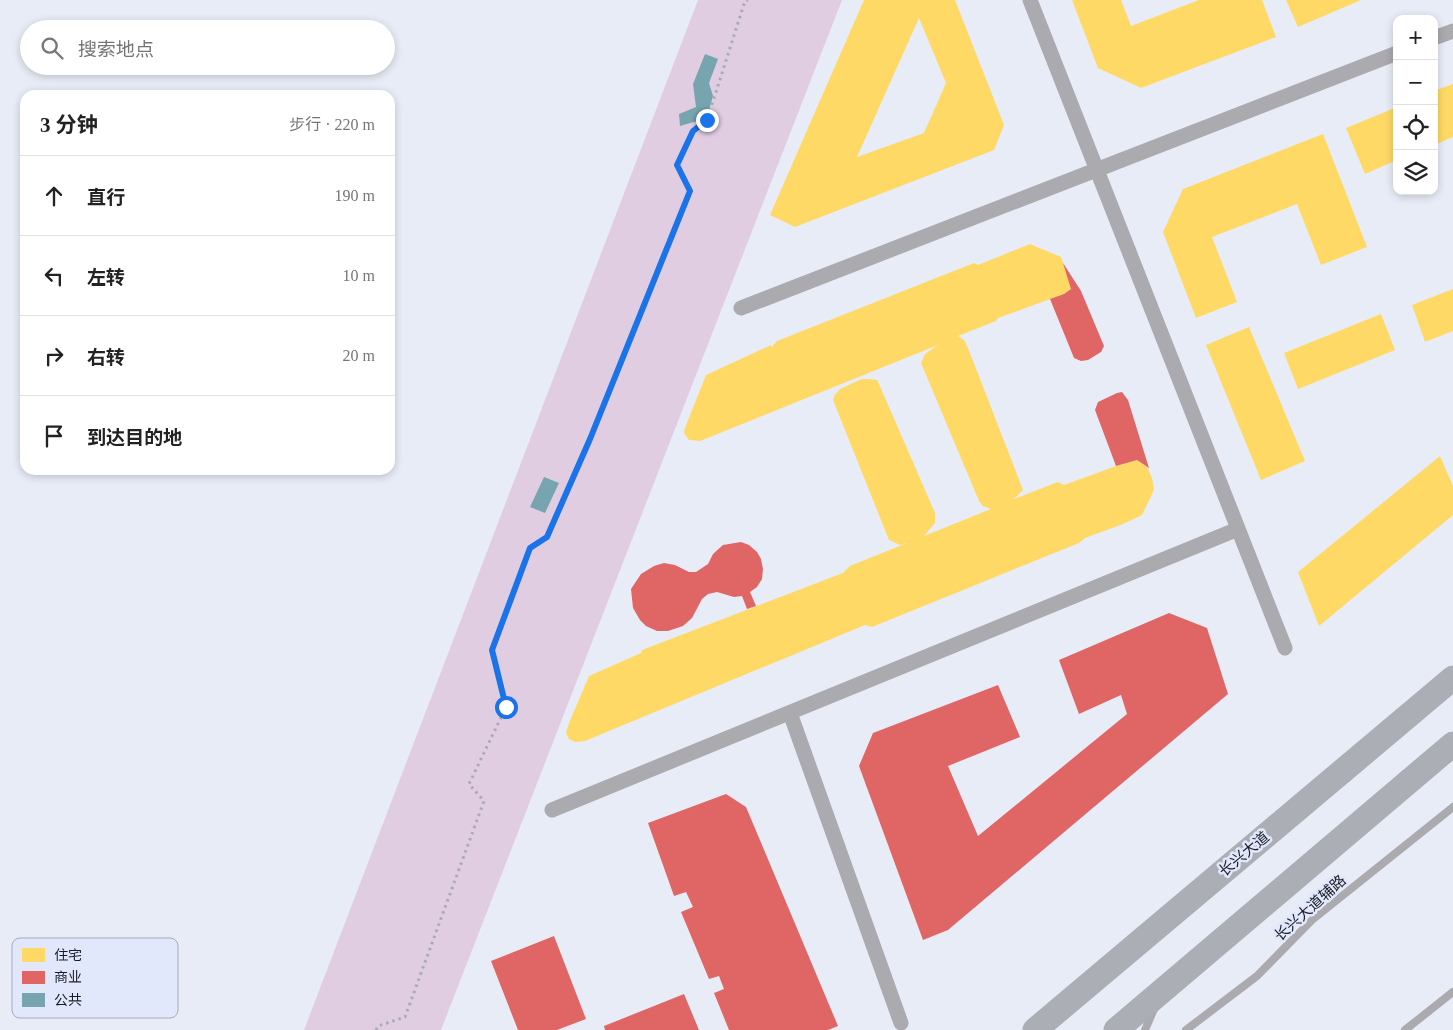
<!DOCTYPE html>
<html lang="zh">
<meta charset="utf-8">
<style>
:root{--surface:#fff;--page:#f2f2f2;--text:#222;--muted:#767676;--line:#e0e0e0}
body{margin:0;font-family:"Times New Roman","Noto Sans SC",serif;background:var(--page);color:var(--text)}
.controls{position:absolute;right:15px;top:15px;display:grid;overflow:hidden;border-radius:10px;box-shadow:0 2px 8px #0003}
.controls button{width:45px;height:45px;display:grid;place-items:center;padding:0;border:0;border-bottom:1px solid var(--line);background:var(--surface);color:var(--text);font:25px sans-serif}
.stop{position:absolute;width:15px;height:15px;margin:-11px;border:4px solid #1a73e8;border-radius:50%;background:#fff}
.stop.end{background:#1a73e8;border-color:#fff;box-shadow:0 1px 5px #0008}
.list{margin:0;padding:0;list-style:none}
h2{display:flex;justify-content:space-between;align-items:center;height:65px;margin:0;padding:0 20px;font-size:21px}
h2 small{font-size:16px;font-weight:400;color:var(--muted)}
.list li{display:grid;grid-template-columns:32px 1fr auto;gap:15px;align-items:center;box-sizing:border-box;height:80px;padding:0 20px;border-top:1px solid var(--line)}
.list b{display:block;font-size:19px;white-space:nowrap}
.list em{font-size:16px;font-style:normal;color:var(--muted)}
.icon{flex:none;width:28px;height:28px;fill:none;stroke:currentColor;stroke-width:2;stroke-linecap:round;stroke-linejoin:round}
.map{position:relative;flex:none;width:1453px;height:1030px;overflow:hidden}
.search{position:absolute;background:var(--surface);box-shadow:0 2px 8px #0003;left:20px;top:20px;width:375px;height:55px;display:flex;align-items:center;gap:12px;box-sizing:border-box;padding:0 18px;border-radius:28px;color:var(--muted);font-size:19px}
.panel{position:absolute;background:var(--surface);box-shadow:0 2px 8px #0003;left:20px;top:90px;width:375px;height:385px;border-radius:15px}
.map>svg:first-child{display:block}
</style>
<div class="map">
<svg width="1453" height="1030" viewBox="0 0 1453 1030">
<rect width="100%" height="100%" fill="#e8ecf6"/>
<!-- green -->
<path fill="#e1cde2" d="M698,0H842L441,1030H304Z"/>
<!-- homes -->
<path fill="#ffd966" fill-rule="evenodd" d="M864,0H955L1004,125L994,150L795,227L770,215ZM919,18L946,83L924,133L857,157Z
M1072,0H1121L1131,26L1199,0H1262L1276,37L1141,88L1098,68Z
M1286,0H1361L1298,27Z
M1453,84V137L1434,145V91Z
M1397,107V160L1365,174L1346,128Z
M1323,134L1367,247L1321,265L1297,204L1212,237L1237,302L1196,318L1163,232L1183,189Z
M1030,244L1061,257L1070,282L1071,289L1064,294L998,318L996,321L958,336L964,340L968,348L1023,490L1014,499L1058,482L1064,485L1116,466L1137,460L1147,467L1152,478L1154,490L1142,515L1123,524L1085,538L1079,543L872,627L865,625L585,741L575,742L569,739L566,733L569,723L589,676L641,653L642,650L843,573L850,566L907,543L900,545L889,540L833,400L834,396L840,389L862,379H869L877,380L879,384L935,513V523L924,536L991,509L983,506L979,501L921,363L925,354L938,345L700,441L689,440L684,433L685,428L706,375L771,345V348L777,341L974,263L978,265Z
M1453,289V331L1425,342L1412,305Z
M1381,314L1395,350L1298,389L1284,353Z
M1249,327L1305,461L1261,480L1206,345Z
M1440,456L1453,486V515L1319,626L1298,572Z"/>
<!-- shops -->
<path fill="#e06666" d="M1063,263L1081,291L1104,346L1101,352L1088,360L1081,361L1074,358L1050,299L1064,294L1071,289Z
M1122,392L1128,400L1149,468L1137,460L1116,466L1095,410L1098,402L1117,393Z
M741,542L749,545L757,552L761,559L763,569L762,579L757,587L750,592L756,606L747,609L742,596L734,597L717,592L708,594L702,599L692,618L683,626L668,631H657L646,626L640,620L633,608L631,589L641,574L654,566L664,563L675,565L689,572H696L708,564L713,554L723,545Z
M1169,613L1207,628L1228,694L948,930L923,940L859,766L873,733L998,685L1020,737L948,766L978,836L1127,714L1121,695L1079,714L1059,660Z
M726,794L746,807L838,1026L828,1030H729L714,993L724,989L719,976L709,979L681,912L693,907L686,892L674,896L648,823Z
M554,936L586,1019L557,1030H518L491,961Z
M684,994L699,1030H605L604,1026Z"/>
<!-- public -->
<path fill="#76a5af" d="M705,54L718,59L709,83L713,96L707,117L704,119L680,126L679,114L696,107L693,84Z
M544,477L559,483L545,513L530,507Z"/>
<g fill="none" stroke-linecap="round" stroke-linejoin="round">
<!-- path -->
<path stroke="#aaabb0" stroke-width="3" stroke-dasharray="2.5 4" stroke-linecap="butt" d="M376,1030L378,1026L405,1017L484,801L469,784L506,707L492,650L530,548L547,537L590,439L690,191L677,165L693,131L707,120L745,1L748,0"/>
<!-- service -->
<path stroke="#ababaf" stroke-width="8" d="M1145,1030L1154,1009
M1186,1030L1257,976L1312,920L1453,807
M1405,1030L1453,992"/>
<!-- minor -->
<path stroke="#ababaf" stroke-width="15" d="M1030,0L1285,648
M1434,38L1453,31
M741,308L1397,53
M790,713L901,1023
M552,810L1238,529"/>
<!-- primary -->
<path stroke="#acaeb5" stroke-width="25" d="M1035,1030L1453,678
M1116,1030L1453,744"/>
</g>
<g fill="none" stroke-linecap="round" stroke-linejoin="round">
<!-- route -->
<path stroke="#1a73e8" stroke-width="6" d="M506,707L492,650L530,548L547,537L590,439L690,191L677,165L693,131L707,120"/>
</g>
<g text-anchor="middle" dominant-baseline="central" stroke-width="5" stroke-linejoin="round" paint-order="stroke">
<!-- street labels -->
<g font-size="15" fill="#1a1d26" stroke="#e2e8fc">
<text transform="translate(1244 854) rotate(-40)">长兴大道</text>
<text transform="translate(1310 908) rotate(-42)">长兴大道辅路</text>
</g>
</g>
<!-- legend -->
<rect x="12" y="938" width="166" height="80" rx="8" fill="#e2e8fc" stroke="#a6abbc" stroke-width="1"/>
<rect x="22" y="948" width="23" height="14" fill="#ffd966"/>
<rect x="22" y="971" width="23" height="13" fill="#e06666"/>
<rect x="22" y="993" width="23" height="14" fill="#76a5af"/>
<g font-size="14" fill="#1a1d26">
<text x="54" y="960">住宅</text>
<text x="54" y="982">商业</text>
<text x="54" y="1005">公共</text>
</g>
</svg>
<div class="controls">
<button>+</button>
<button>−</button>
<button><svg class="icon" aria-label="locate" viewBox="0 0 24 24"><circle cx="12" cy="12" r="6"/><path d="M12 2v4M12 18v4M2 12h4M18 12h4"/></svg></button>
<button><svg class="icon" aria-label="layers" viewBox="0 0 24 24"><path d="M12 4l9 5-9 5-9-5zM3 14l9 5 9-5"/></svg></button>
</div>
<div class="stop" style="left:506px;top:707px"></div>
<div class="stop end" style="left:707px;top:120px"></div>
<div class="search"><svg class="icon" aria-label="search" viewBox="0 0 24 24"><circle cx="10" cy="10" r="6"/><path d="M15 15l6 6"/></svg>搜索地点</div>
<section class="panel">
<h2>3 分钟<small>步行 · 220 m</small></h2>
<ul class="list">
<li><svg class="icon" aria-label="ahead" viewBox="0 0 24 24"><path d="M12 20V5M6 11l6-6 6 6"/></svg><div><b>直行</b></div><em>190 m</em></li>
<li><svg class="icon" aria-label="left" viewBox="0 0 24 24"><path d="M17 20v-9H6M10 6l-5 5 5 5"/></svg><div><b>左转</b></div><em>10 m</em></li>
<li><svg class="icon" aria-label="right" viewBox="0 0 24 24"><path d="M7 20v-9h11M14 6l5 5-5 5"/></svg><div><b>右转</b></div><em>20 m</em></li>
<li><svg class="icon" aria-label="arrive" viewBox="0 0 24 24"><path d="M6 21V4h12l-3 4 3 4H6"/></svg><div><b>到达目的地</b></div></li>
</ul>
</section>
</div>
